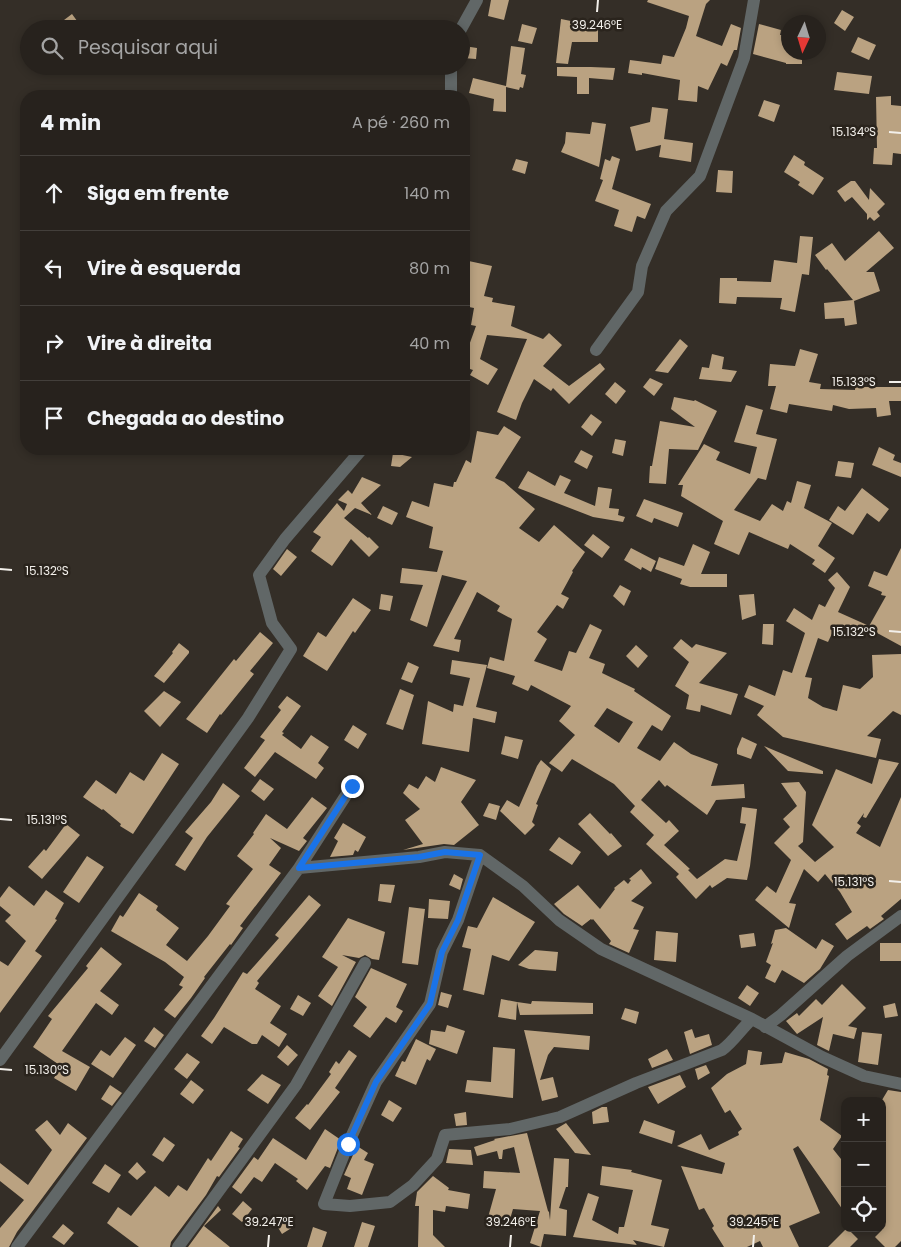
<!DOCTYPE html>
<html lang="pt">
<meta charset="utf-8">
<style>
:root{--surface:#27221d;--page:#2f2a26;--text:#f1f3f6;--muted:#a4a4a4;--line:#433f3b}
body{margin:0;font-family:Poppins,sans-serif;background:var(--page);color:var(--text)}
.controls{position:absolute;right:15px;bottom:15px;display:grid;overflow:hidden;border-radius:10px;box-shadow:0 2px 8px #0003}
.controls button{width:45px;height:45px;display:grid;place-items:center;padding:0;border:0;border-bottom:1px solid var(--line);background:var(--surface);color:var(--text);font:25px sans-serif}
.compass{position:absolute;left:781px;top:15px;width:45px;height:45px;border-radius:50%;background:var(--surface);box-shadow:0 2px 8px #0003;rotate:184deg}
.stop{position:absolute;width:15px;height:15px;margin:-11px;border:4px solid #1a73e8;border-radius:50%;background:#fff}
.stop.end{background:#1a73e8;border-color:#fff;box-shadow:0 1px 5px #0008}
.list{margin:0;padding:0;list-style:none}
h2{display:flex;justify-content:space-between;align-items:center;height:65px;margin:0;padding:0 20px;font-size:21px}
h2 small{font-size:16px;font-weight:400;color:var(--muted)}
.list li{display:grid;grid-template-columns:32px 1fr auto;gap:15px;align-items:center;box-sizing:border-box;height:75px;padding:0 20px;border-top:1px solid var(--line)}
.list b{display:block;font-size:19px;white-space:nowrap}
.list em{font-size:16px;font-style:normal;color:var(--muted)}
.icon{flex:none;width:28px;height:28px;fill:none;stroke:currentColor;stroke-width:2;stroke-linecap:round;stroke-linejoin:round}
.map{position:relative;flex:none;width:901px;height:1247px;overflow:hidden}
.search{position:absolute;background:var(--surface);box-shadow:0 2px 8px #0003;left:20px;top:20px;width:450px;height:55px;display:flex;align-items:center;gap:12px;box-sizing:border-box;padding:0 18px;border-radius:28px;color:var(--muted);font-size:19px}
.panel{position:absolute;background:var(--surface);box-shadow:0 2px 8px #0003;left:20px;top:90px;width:450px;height:365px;border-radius:20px}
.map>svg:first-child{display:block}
</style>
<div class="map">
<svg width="901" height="1247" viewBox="0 0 901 1247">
<rect width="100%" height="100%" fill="#342e27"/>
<!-- building -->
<path fill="#baa281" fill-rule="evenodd" d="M491,0H509L504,20L488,16Z
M648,0H710L706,4L696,36L722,46L731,24L741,28L737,50H734L727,66L721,63L708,90L698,86L697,102L678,100L680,80L642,73V75L628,73L630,60L661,64L663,55L674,57L686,28L689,16L647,2Z
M842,10L854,17L845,31L834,23Z
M72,14L83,29H52Z
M561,19L576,22L575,29L598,28V42H572L568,64L556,63Z
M522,24L537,28L532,44L518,41Z
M759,24L781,30L780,35H788V52H802V64H786V63L753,54Z
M858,37L876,45L869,60L851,52Z
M464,46L477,48L476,59L463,58Z
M511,46L525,48L521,74L526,75L523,88L520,87L519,90L506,87V112L493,111L494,99L469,93L473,78L506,86Z
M557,67H591L615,68L613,80L589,78V94H577V77L557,76Z
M837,72L872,76L869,94L834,90Z
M891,96V105L901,106V154L893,153L892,165L873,164L874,148H877L876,97Z
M764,100L780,105L774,122L758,116Z
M652,107L668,109L664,139L693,143L691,162L659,157L661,145L636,151L630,127L650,122Z
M592,122L606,124L599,167L561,152L565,143L566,132L590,134Z
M794,155L805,162L804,165L824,178L813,195L798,185L800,182L784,172Z
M612,156L620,159L612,189L651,204L645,219L637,216L632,232L614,226L619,210L595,201L603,180L600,179L605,159L610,161Z
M516,159L528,162L525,174L512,170Z
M718,170L733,171L732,193L716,192Z
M851,181H855L869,200L870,188L885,204L877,212L880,216L874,221L870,217L867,220V214L852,197L845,202L837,191Z
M879,231L894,248L866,272H874L880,291L854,301L857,324L845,326L844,318L825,319L824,303L853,300L827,269L826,270L815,255L832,243L845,261Z
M800,236L813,237L809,275L802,274L795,312L780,309L782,298L737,297L736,304L719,303L720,278H737V281L771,282L774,260L797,263Z
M464,260L492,266L484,296L493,298L492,302L515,306L511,326L543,339L549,333L562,345L543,366L569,386L600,363L605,369L569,404L553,388L551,391L534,379L522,403L516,420L497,412L527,339L487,335L480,359L498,369L488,385L470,375L473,370L464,367V351H467L476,326L471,325L474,308L464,306Z
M680,339L688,346L668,373L655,371Z
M800,349L818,354L809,382L821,384L820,389L855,390V387H901V401H889L891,415L877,417L876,408L849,409L833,405L832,411L789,404L787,413L770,409L776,386H768L770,364L795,366Z
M712,354L724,357L722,369L737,371L731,382L699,379L702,367L709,368Z
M650,378L663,384L654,396L643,387Z
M615,382L626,391L616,404L605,394Z
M674,397L694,401L695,400L717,411L698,450L669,449L666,484L649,483L650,466H652L660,421L695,427L671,409Z
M746,405L763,410L756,434L777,439L766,480L758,478L734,510L760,521L772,504L783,511L787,501L791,503L797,481L811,485L804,508L832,523L818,546L835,558L825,573L812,564L815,560L790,544L788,549L749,532L739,555L714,544L723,521L681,496L683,485H678L704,444L720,452L716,460L750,474L757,447L734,442Z
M591,414L602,422L592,436L581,427Z
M504,426L521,437L495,478L504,482L535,509L519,528L539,542L554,525L585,552L572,571L573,572L561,594L569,598L563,609L557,605L537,632L547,639L534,661L562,671L569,651L576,653L590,624L602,630L589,658L605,664L602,673L635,689L634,691L671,716L662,731L652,725L637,748L660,761L674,742L691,754L718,764L711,786L744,784L745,798L716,800L707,815L667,785L665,787L659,780L641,800L666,823L669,820L679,831L664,845L690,869L688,870L697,879L725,859L737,861L746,824L740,823L742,807L757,809L750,866L747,880L727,878L712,888L710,885L696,899L676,877L679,874L646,844L654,835L630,812L635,806L614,784L572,759L562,772L549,763L575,735L559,721L571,706L531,685L528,691L512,684L515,676L487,668L490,657L504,661L512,619L497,611L500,606L477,592L454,639L461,640L459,652L433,646L467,581L442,575L427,627L410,620L423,585L400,583L402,568L437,572L443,551L429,548L433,527L406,517L412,501L429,507L434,483L453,487L454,482H456L466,460L471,463L477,431L498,435ZM607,708L633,722L619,743L594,726Z
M615,439L626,441L623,456L612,453Z
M879,447L895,455L893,460L901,463V477L872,465Z
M581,450L593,456L587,469L574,462Z
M393,453L412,457L400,467L391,466Z
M838,461L854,463L851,478L835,476Z
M528,471L555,486L560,475L571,480L564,493L595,506L598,487L612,489L609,508L619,509L618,515L625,517L623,522L593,517L518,488Z
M362,477L381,485L361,503L372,515L355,508L344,518L368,538L369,537L379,547L369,557L351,539L332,566L311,551L321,537L313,532L337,503L344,511L347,504L338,500L348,490L352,494Z
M862,488L889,509L879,522L867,513L853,535L829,520L838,506L845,511Z
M644,499L683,513L678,527L654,518L652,523L636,516Z
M383,506L398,513L392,525L377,518Z
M593,534L610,547L602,558L584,545Z
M693,544L710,552L701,574H727V587H690L680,584L682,579L655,569L659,557L684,566Z
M631,548L656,561L651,572L642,567L641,570L624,560Z
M901,548V646L868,628L886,596L881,595L882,592L868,586L874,571L887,576Z
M287,549L297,557L281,576L273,569Z
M837,572L850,587L838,612L867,625L860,638L836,625L828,642L818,638L805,677L812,678L808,698L823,707L837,711L843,685L860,689L873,677L872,655L901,654V715L893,711L867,736L881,739L876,758L783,737L757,715L764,706L744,697L749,685L775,696L783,670L792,673L805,633L786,621L794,608L812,620L819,604L825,607L835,588L828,580Z
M620,585L631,591L624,606L613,596Z
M381,594L393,596L390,611L379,609Z
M754,594L756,615L742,620L739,595Z
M353,598L371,610L355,633L353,631L327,671L303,656L318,632L326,637Z
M763,624H774L773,645L762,644Z
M260,632L273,643L250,671L254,674L221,715L220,714L207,733L186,719L234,659L236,661Z
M681,639L692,648L696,644L727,653L699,683L738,694L731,715L701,705L700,712L686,709L689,695L675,686L689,662L673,648Z
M179,643L189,651V653L164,683L154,676L173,653L172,652Z
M636,645L648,656L638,668L626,656Z
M452,660L487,665L476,707L497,712L495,723L473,718L469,752L422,744L428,701L453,712L454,704L463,706L470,678L450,674Z
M408,662L419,667L412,683L401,679Z
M400,689L414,695L403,730L386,724Z
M164,691L181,702L160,727L144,711Z
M287,696L301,706L282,732L284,733L282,735L301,749L311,735L329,747L318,763L324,768L316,779L275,752L255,777L244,768L265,740L260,737L281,710L278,707Z
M353,725L367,734L358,749L344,740Z
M505,736L523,740L518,759L501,754Z
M742,737L757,744L751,759L737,754V749Z
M764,746L823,771V774L788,771Z
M162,753L179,764L133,834L120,826L121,824L103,809L102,810L83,797L96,780L116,794L130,772L144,781Z
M879,759L899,763L866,818L863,817L864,813L857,823L861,826L856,833L880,847L901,797V899L881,916L884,919L870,929L867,926L847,940L835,924L852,912L840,892L825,874L818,882L804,869L789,903L796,904L789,928L755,900L767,886L776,893L791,860L774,843L790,827L783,819L797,806L781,783L799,782L806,792L803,842L798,846L815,862L834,847L812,825L836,769L872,784Z
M541,760L551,769L536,804L538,805L532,822L535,825L525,835L500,811L507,800L519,807L537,766Z
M441,767L476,780L461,802L479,825L454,845L444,844L403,850L423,844L405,820L420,809L403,793L409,784L418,789L426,776L435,782Z
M260,779L274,789L264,801L251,791Z
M223,783L240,796L207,837L185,871L175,865L193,838L185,832L211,802Z
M312,797L327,808L303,838L307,841L299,851L270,838L281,848L269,865L281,873L240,926L243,928L231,945L230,944L204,977L205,978L191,998L175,1018L164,1010L183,987L179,985L184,977L165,962L111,931L120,915L123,917L139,893L158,906L156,910L179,928L166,945L187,961L208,936L230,906L226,904L253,869L237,856L254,834L253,833L266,814L287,829Z
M489,803L500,806L496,820L483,816Z
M590,813L610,834L611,833L622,846L608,856L578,824Z
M343,823L366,837L358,852L355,850L353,855L330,857L338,841L334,838Z
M66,824L80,835L42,879L28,867L44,849L46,851Z
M559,837L581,852L572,865L549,850Z
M87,856L104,867L79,903L63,892Z
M641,869L652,883L631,901L644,907L633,929L639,930L629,953L609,944L611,941L593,919L592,920L591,919L582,926L564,914L554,904L578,885L600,909L615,889L614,888L624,880L628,884L631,880L629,879Z
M454,874L463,879L460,890L449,885Z
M380,884L395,885L391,903L378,901Z
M9,886L34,906L46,890L64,903L55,919L57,920L35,951L42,956L0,1013V961L8,966L26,941L5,921L11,915L0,906V898Z
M309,895L321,905L257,981L259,983L255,989L281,1006L270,1023L287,1034L279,1047L262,1035L257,1044H252L224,1027L212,1044L201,1036L214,1018L243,972L247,974L279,938L275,935Z
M493,897L535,922L509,961L492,955L484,995L463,990L471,949L462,947L468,926L477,928Z
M429,899L450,901L448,919L428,918Z
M409,907L425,909L418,965L402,963Z
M348,918L385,932L379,960L372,959L365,955L359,958L342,955L356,962L332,1006L318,996L338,967L322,957Z
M786,928L816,949L822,939L834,946L820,969L804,983L782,970L775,983L765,978L771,965L766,962L773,943L771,944L775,930Z
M656,931L678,933L676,962L654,960Z
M754,933L756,946L741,948L739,935Z
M880,943H901V961H880Z
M101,947L122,964L100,991L119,1005L112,1015L96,1003L62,1051L90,1067L76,1091L54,1078L61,1066L33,1047L52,1019L48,1016L88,968L86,966Z
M535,950L558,952L556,971L529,969L518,965Z
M371,968L407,984L396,1007L403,1011L396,1023L386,1017L370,1038L353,1026L367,1007L355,997Z
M842,984L866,1008L848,1026L857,1028L854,1039L833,1034L829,1051L817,1045L823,1017L797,1034L786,1021L797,1013L799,1016L816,999L822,1005Z
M747,985L759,993L750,1006L738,998Z
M441,992L452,995L448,1008L438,1005Z
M298,995L311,1003L303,1016L290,1009Z
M501,999L517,1002L516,1020L498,1017Z
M532,1001L593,1003V1014L520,1015L517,1002L531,1004Z
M895,1003L898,1016L885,1018L883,1006Z
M625,1008L639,1012L636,1024L621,1019Z
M447,1025L465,1031L457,1054L429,1044L431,1030L445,1032Z
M154,1027L164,1035L155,1048L144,1041Z
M692,1029L695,1038L709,1034L712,1045L690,1054L684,1032Z
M524,1030L590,1036L589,1050L554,1047L548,1055L540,1080L553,1077L558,1097L542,1101Z
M862,1032L882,1034L878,1065L858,1062Z
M125,1037L136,1045L113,1078L91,1064L101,1050L110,1056Z
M416,1039L436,1049L430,1061L427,1059L416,1085L395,1076L402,1061L405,1062Z
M287,1045L298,1055L288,1066L277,1057Z
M493,1047L515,1049L513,1098L465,1092L467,1080L491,1082Z
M667,1049L673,1060L652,1068L648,1059Z
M349,1050L357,1056L335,1088L340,1092L310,1130L295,1118L307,1104L308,1105L331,1074L329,1072L336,1061L339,1064Z
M748,1050L762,1052L760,1065L782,1063L785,1052L809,1059L828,1069L827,1075L829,1076L820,1120L842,1136L833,1149L845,1164V1213L798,1146L793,1149L820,1213L789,1226L799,1247H763L760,1241L747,1247H724L712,1228L714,1226L704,1208L699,1210L681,1166L722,1174L725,1163L677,1146L701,1134L709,1150L739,1135L738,1132L742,1129L730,1110L725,1113L711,1088L727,1074L746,1064Z
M187,1053L200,1062L187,1079L174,1069Z
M706,1065L710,1073L698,1080L695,1069Z
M262,1074L281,1085L268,1104L247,1090Z
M680,1075L686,1087L658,1104L648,1087Z
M191,1080L204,1090L193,1104L180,1094Z
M110,1085L122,1093L112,1106L101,1099Z
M888,1090L901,1092V1241L895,1247H885L875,1237L882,1230V1100Z
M389,1100L402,1108L393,1122L381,1115Z
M602,1107H607L609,1122L593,1124L592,1112Z
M466,1112L467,1125L456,1126L454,1114Z
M47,1120L60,1135L68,1123L87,1138L17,1232L9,1247H0V1228L24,1200L0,1181V1163L28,1185L52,1150L35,1130Z
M644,1120L675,1131L672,1144L639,1133Z
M566,1123L591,1155L575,1153L556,1129Z
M325,1129L341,1140L330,1168L325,1166L307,1190L296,1181L298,1179L275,1163L262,1182L254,1177L241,1194L232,1187L254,1157L258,1160L273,1138L306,1160Z
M231,1131L243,1139L238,1147L240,1148L219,1177L217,1176L206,1195L171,1242L170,1247H139L107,1223L118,1207L131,1216L155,1186L169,1197L178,1185L187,1191L208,1158L211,1161Z
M527,1133L548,1211L549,1212L550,1220L554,1158L569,1159L568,1187H566L559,1208L567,1210L566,1236L544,1234L541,1247L530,1243L540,1211L513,1209L508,1226L487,1221L496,1189L483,1188L484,1171L520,1173L514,1147L503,1150L502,1159H499L497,1151L477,1156L474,1147L495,1140L494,1139Z
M164,1137L175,1145L163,1162L152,1155Z
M357,1146L368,1153L364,1160L374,1164L362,1195L347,1189L351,1178L344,1175Z
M449,1149L471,1150L473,1165L446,1163Z
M137,1162L146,1172L137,1180L128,1172Z
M105,1164L121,1175L109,1193L92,1183Z
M602,1166L632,1170L631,1172L662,1180L651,1225L669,1229L664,1247L633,1240L637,1245L573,1237L588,1193L599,1197L592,1220L618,1234L619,1227H624L633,1190L600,1185Z
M433,1176L449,1188L448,1190L470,1194L468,1209L446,1206L445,1212L433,1210V1235L445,1247H418L419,1206H415L417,1192Z
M243,1201L252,1209L242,1222L232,1214Z
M218,1206L221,1210L204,1226L230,1247H188Z
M285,1215L293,1227L282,1234L274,1221Z
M362,1222L375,1226L368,1247H354Z
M63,1224L74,1233L64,1245L52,1237Z
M313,1227L327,1232L322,1247H307Z
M847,1228L858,1239L850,1247H828Z"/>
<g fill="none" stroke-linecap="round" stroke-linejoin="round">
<!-- street -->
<path stroke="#616767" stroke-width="12" d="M461,29L477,0
M451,66V96
M596,350L638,292L642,266L666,211L700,176L744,58L754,0
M480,855L458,920L442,952L430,1004L376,1082L348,1144L324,1204L350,1206L390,1202L413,1185L437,1159L445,1135L510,1129L560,1117L636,1083L722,1050C734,1041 741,1029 752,1019
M299,868L419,857L445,852L480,855L523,886L559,920L601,949L752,1019L822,1057L864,1076L901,1084
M765,1027L781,1015L847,956L901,916
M0,1060L248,718L291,649L272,623L259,575L285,539L362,449
M17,1247L299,868L352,786
M178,1247L296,1085L365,963"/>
</g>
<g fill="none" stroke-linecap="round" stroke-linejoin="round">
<!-- route -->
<path stroke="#1a73e8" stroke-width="6" d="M348,1144L376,1082L430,1004L442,952L458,920L480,855L445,852L419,857L299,868L352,786"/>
</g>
<!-- ticks -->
<path fill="none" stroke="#f3f0eb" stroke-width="2" d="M597,12L598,0M889,132L901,133M889,382H901M0,569L12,570M889,631L901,632M0,819L12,820M889,881L901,882M0,1069L12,1070M268,1247L269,1235M510,1247L511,1235M753,1247L754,1235"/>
<g font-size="12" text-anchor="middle" fill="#f3f0eb" stroke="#2a241d" stroke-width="5" stroke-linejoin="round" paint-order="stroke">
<text x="597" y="29">39.246°E</text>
<text x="854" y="136">15.134°S</text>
<text x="854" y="386">15.133°S</text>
<text x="47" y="575">15.132°S</text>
<text x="854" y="636">15.132°S</text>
<text x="47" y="824">15.131°S</text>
<text x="854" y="886">15.131°S</text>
<text x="47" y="1074">15.130°S</text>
<text x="269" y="1226">39.247°E</text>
<text x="511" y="1226">39.246°E</text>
<text x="754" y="1226">39.245°E</text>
</g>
</svg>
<div class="controls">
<button>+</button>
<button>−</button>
<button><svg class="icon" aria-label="locate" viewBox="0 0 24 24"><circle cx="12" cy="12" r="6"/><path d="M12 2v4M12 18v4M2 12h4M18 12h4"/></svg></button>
</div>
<svg class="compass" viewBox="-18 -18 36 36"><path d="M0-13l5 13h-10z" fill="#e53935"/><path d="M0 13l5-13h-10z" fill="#a4a4a4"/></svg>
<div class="stop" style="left:348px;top:1144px"></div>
<div class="stop end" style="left:352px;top:786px"></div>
<div class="search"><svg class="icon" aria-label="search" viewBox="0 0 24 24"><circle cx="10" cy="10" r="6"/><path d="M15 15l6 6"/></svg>Pesquisar aqui</div>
<section class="panel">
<h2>4 min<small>A pé · 260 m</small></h2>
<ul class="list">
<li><svg class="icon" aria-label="ahead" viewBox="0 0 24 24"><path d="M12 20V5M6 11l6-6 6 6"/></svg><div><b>Siga em frente</b></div><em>140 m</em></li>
<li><svg class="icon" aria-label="left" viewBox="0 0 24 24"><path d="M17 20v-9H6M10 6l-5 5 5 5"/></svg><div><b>Vire à esquerda</b></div><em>80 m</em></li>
<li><svg class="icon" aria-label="right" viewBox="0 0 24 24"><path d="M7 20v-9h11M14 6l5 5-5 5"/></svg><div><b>Vire à direita</b></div><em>40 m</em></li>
<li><svg class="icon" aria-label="arrive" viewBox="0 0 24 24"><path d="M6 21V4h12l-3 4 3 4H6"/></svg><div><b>Chegada ao destino</b></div></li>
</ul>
</section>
</div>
